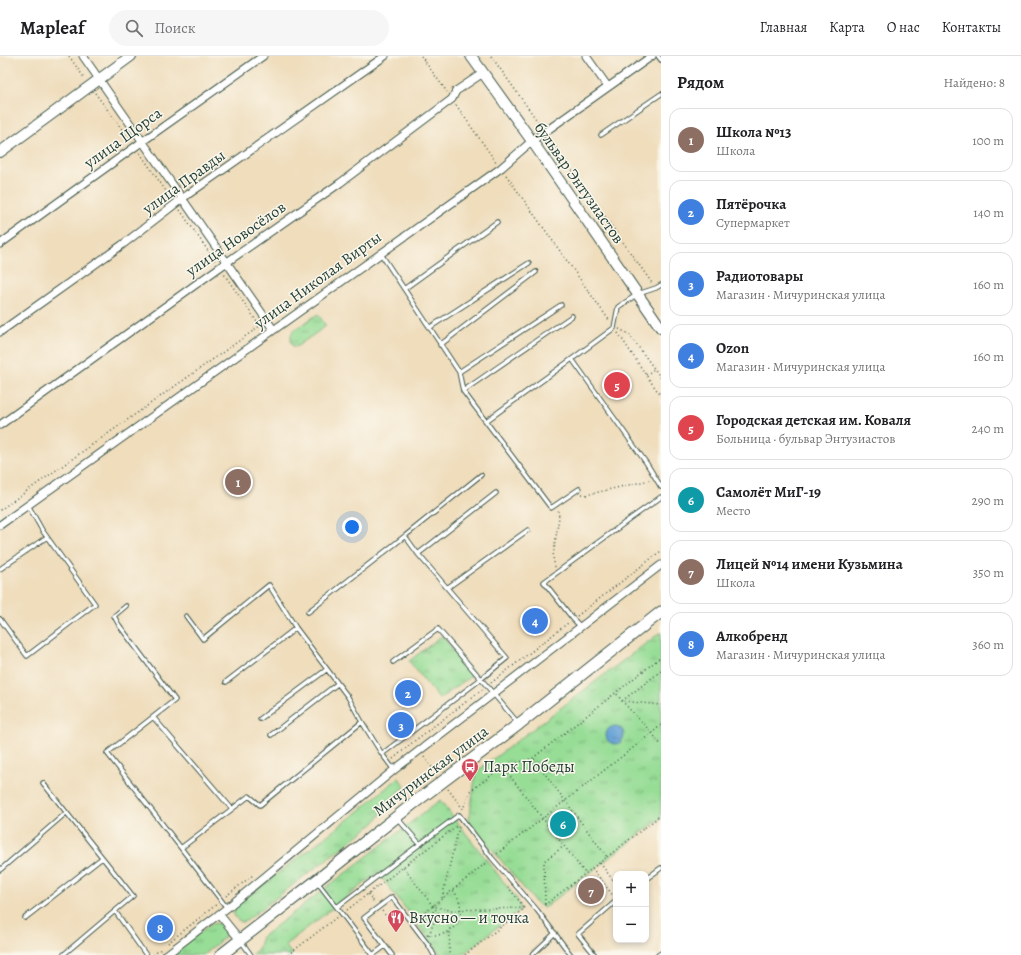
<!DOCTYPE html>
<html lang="ru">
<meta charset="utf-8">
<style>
:root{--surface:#fff;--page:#f6f6f6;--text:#202124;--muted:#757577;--line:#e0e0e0;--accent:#ea580c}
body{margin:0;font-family:Alegreya,serif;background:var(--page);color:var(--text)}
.controls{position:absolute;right:12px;bottom:12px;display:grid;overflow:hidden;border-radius:8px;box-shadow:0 2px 6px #0003}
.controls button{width:36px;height:36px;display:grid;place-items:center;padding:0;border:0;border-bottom:1px solid var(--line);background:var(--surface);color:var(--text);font:20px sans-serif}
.you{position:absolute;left:352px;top:471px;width:14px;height:14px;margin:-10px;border:3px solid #fff;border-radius:50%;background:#1a73e8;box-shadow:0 0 0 6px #1a73e833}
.badge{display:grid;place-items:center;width:26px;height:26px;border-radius:50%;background:var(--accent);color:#fff;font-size:13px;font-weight:700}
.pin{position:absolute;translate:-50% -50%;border:2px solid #fff;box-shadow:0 1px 4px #0006}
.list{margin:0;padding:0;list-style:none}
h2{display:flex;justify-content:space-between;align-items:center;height:52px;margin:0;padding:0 16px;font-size:17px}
h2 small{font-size:13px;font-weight:400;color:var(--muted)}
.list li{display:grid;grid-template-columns:26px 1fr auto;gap:12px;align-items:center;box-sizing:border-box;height:64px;margin:0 8px 8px;padding:0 8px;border:1px solid var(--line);border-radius:12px}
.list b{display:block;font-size:15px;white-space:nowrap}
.list p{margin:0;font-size:13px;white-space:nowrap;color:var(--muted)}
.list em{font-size:13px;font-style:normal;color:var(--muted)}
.icon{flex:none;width:22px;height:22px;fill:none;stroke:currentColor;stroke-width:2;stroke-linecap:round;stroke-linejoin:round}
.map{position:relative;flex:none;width:661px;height:899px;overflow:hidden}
header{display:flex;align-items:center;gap:24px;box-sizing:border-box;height:56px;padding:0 20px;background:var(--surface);border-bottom:1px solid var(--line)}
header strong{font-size:19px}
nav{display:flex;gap:22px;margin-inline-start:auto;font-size:14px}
.search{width:280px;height:36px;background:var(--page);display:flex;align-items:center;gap:10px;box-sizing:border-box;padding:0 14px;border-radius:22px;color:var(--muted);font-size:15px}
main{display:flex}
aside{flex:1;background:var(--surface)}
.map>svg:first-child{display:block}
</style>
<header>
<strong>Mapleaf</strong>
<div class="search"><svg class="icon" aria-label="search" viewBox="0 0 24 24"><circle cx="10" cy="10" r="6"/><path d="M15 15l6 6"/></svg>Поиск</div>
<nav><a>Главная</a><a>Карта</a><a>О нас</a><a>Контакты</a></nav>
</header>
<main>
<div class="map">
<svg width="661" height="899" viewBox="0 0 661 899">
<defs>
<pattern id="grass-tufts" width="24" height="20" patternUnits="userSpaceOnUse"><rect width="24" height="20" fill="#97dd96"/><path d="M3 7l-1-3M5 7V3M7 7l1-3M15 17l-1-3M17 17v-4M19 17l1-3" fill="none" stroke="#7bb47b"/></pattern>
<pattern id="water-ripples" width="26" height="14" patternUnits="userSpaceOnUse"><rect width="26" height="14" fill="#65a0d5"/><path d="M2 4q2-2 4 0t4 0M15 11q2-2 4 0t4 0" fill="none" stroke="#5384ae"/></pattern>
</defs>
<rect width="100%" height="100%" fill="#fbf7ec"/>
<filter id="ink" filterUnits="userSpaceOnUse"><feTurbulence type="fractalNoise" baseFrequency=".025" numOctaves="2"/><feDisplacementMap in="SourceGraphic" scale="8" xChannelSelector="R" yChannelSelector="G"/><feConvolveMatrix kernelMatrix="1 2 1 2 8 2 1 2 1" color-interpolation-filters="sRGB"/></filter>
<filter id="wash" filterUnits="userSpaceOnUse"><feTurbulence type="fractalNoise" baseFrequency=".012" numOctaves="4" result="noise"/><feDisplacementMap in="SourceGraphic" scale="16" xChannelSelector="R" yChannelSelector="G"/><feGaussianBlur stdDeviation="0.9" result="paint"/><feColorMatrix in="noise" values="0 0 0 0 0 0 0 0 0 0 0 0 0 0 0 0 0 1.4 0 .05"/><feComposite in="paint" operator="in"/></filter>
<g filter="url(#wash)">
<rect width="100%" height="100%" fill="#efddbc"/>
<!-- grass -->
<path fill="url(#grass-tufts)" stroke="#5b8d65" d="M318,258L326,270L296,291L293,290L291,286V279L293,275Z
M661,576V762L544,852L535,846L469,765L476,716Z
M442,580L474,618L439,643L409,605Z
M399,722L405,731L385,747L384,754L374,767L246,865L242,866C233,862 231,856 237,848C278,818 318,786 359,755C372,744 385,732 399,722Z
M440,744L517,843L521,853L462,899H441L378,817L285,889L292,899H251L258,893L262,881Z
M218,867C223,870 227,874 226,880L203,899H171L211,868Z"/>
<!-- water -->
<path fill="url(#water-ripples)" stroke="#426e84" d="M606 679a9 9 0 1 1 18 0a9 9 0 1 1-18 0Z"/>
</g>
<g filter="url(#ink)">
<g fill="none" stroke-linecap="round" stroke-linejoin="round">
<defs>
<path id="lane" d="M658,0L661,4
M601,79L661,38
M381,198L459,316L463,335L551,452L579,433
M404,233L497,166
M429,272L529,207
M440,289L536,216
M572,303L647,408L661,431
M459,316L561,249
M463,335L572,260
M486,365L572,303L614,272L618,251L638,238L656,232L661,229
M405,480L481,419
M418,498L496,437
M0,513L47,481
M447,532L528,474
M126,550L114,560L119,569L175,644L107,697L181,792L249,740L260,749L362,666
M308,556L405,480L418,498L507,602L481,623L438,573L393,606
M186,560L203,583L269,529L296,572L348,641L362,666L382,698
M0,563L27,600L95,548L42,474L28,449
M581,571L573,563L544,526L630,463L661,441
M226,626L296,572
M153,661L232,753
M260,663L326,614
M271,679L337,628
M394,714L382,698L481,623L518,667
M43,727L133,840L115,855
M397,762L420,788L459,759L492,802L537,854L571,899
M181,792L227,852
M0,814L66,757
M646,823L661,812
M318,827L342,858L373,899
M337,851L420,788
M25,862L102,802
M241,885L251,899
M63,899L115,855L146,899
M373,899L385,890
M392,899L364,862L392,841L429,890L434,899
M532,899L555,877
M595,899L578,878L616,845
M658,899L661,897"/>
<path id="street" d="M83,0L273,273
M586,0L608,31
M0,188L143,85L263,0
M0,276L122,189L183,142L385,0
M0,369L220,211L340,127L452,43L456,35L483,17
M0,469L501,112L532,85L652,0
M219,858L240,884
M166,899L227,852L394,714L661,509"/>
<path id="secondary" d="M471,0L532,85L661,272
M0,96L131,0"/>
<path id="primary" d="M221,899L316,825L414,747L519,668L661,556"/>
</defs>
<!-- lane casing -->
<use href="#lane" stroke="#3e5548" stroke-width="5.5"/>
<!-- street casing -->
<use href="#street" stroke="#3e5548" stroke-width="9"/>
<!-- secondary casing -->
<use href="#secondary" stroke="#3e5548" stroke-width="12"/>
<!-- primary casing -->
<use href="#primary" stroke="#3e5548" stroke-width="13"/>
<!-- path -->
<path stroke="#3e5548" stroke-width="1.5" stroke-dasharray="1 3" stroke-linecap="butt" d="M69,0L85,23
M421,0L447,36
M491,0L541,70
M95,37L130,84
M456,49L496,106
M549,82L652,227
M140,97L170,141
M506,119L609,264
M180,154L215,205
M619,273L629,278L661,322
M618,277L646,319L661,340
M646,319L654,313
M582,438L586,439L650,424
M0,454L260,270L224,218
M555,511L553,501L559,461L558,454
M577,560L661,495
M661,615L622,645L661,649
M491,627L568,567
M661,669L652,677L661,689
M424,701L437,718
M393,703L413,686L483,633
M534,703L607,801L542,851
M503,711L585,817
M448,733L463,753L470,735L503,711L533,702L661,601
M497,798L652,677L622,645L616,637
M607,801L661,759
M600,807L616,828
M403,811L433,850L449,854L525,852L508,831
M592,812L614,841
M368,838L374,846
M226,840L253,819
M442,842L459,770
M545,848L544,805L564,790
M433,850L449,870L450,874L449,899
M347,854L458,769
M382,855L386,860
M416,864L487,806
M427,878C455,885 471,855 453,834
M429,879L434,866L433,852
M168,887L217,848
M153,899L161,893
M288,899L337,861
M465,899L525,852"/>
<!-- lane -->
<use href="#lane" stroke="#fff" stroke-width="3.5"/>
<!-- street -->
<use href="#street" stroke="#fff" stroke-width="7"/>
<!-- secondary -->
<use href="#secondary" stroke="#fff" stroke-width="10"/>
<!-- primary -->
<use href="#primary" stroke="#fff" stroke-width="11"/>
</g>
</g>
<!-- icons -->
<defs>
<symbol id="bus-pin" viewBox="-11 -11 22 30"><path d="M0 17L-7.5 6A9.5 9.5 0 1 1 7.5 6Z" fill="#d1495b" stroke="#fbf7ec"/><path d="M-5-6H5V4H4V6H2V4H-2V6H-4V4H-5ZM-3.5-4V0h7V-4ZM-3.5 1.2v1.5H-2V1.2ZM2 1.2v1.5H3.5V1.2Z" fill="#fff"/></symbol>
<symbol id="restaurant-pin" viewBox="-11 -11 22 30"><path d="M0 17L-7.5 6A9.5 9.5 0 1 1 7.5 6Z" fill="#d1495b" stroke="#fbf7ec"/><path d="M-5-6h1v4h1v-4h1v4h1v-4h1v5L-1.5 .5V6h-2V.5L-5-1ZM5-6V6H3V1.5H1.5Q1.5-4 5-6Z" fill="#fff"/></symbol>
</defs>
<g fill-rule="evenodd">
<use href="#bus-pin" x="460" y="701" width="20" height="27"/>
<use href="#restaurant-pin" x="386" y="852" width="20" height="27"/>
</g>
<g text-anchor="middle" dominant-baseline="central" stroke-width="3" stroke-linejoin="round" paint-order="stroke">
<!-- street labels -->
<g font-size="16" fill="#1f3d34" stroke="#fbf7ec">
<text transform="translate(123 82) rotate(-36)">улица Щорса</text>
<text transform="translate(184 126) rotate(-36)">улица Правды</text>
<text transform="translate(579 127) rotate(55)">бульвар Энтузиастов</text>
<text transform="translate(236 183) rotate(-35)">улица Новосёлов</text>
<text transform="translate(318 224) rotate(-36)">улица Николая Вирты</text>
<text transform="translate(431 715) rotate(-37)">Мичуринская улица</text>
</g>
<!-- poi labels -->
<g font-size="16" fill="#1f3d34" stroke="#fbf7ec" text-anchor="start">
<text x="483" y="711">Парк Победы</text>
<text x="409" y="862">Вкусно — и точка</text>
</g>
</g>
</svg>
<div class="controls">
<button>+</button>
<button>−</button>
</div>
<div class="you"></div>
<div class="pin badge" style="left:238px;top:426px;background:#8d6e63">1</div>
<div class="pin badge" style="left:408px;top:637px;background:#3f7fe0">2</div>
<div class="pin badge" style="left:401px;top:669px;background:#3f7fe0">3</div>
<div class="pin badge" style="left:535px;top:565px;background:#3f7fe0">4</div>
<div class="pin badge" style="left:617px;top:329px;background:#e0444e">5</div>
<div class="pin badge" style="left:563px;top:768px;background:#0f9aa8">6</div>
<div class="pin badge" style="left:591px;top:835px;background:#8d6e63">7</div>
<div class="pin badge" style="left:160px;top:872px;background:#3f7fe0">8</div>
</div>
<aside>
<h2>Рядом<small>Найдено: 8</small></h2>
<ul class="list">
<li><span class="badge" style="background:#8d6e63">1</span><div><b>Школа №13</b><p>Школа</p></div><em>100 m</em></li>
<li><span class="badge" style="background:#3f7fe0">2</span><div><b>Пятёрочка</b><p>Супермаркет</p></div><em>140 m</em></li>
<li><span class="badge" style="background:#3f7fe0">3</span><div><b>Радиотовары</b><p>Магазин · Мичуринская улица</p></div><em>160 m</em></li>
<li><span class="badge" style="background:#3f7fe0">4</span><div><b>Ozon</b><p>Магазин · Мичуринская улица</p></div><em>160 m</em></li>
<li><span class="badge" style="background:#e0444e">5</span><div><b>Городская детская им. Коваля</b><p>Больница · бульвар Энтузиастов</p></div><em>240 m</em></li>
<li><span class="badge" style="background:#0f9aa8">6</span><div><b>Самолёт МиГ-19</b><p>Место</p></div><em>290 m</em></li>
<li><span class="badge" style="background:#8d6e63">7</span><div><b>Лицей №14 имени Кузьмина</b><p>Школа</p></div><em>350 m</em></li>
<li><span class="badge" style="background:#3f7fe0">8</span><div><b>Алкобренд</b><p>Магазин · Мичуринская улица</p></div><em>360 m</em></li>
</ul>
</aside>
</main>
